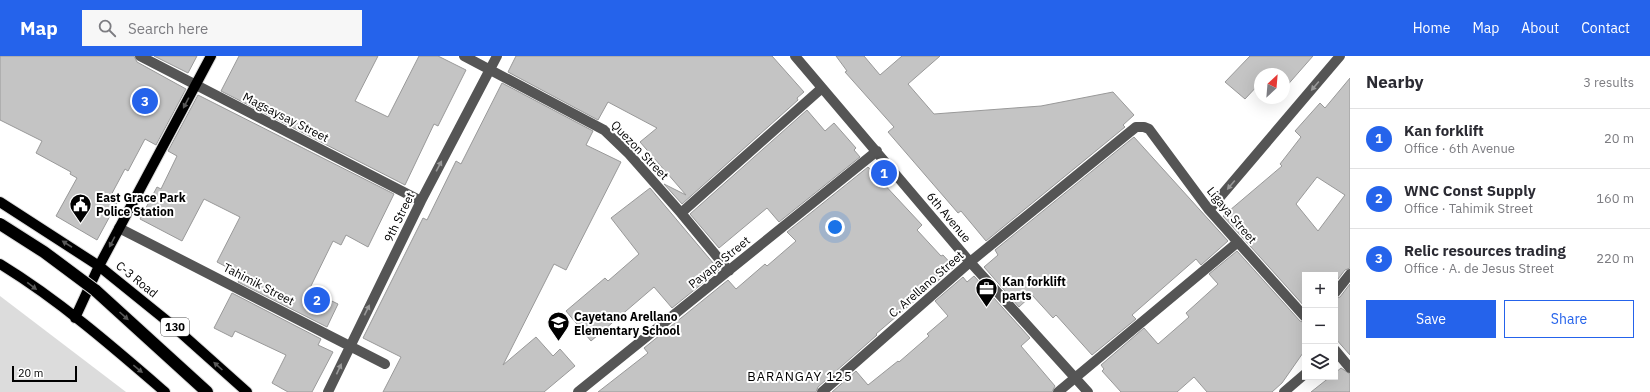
<!DOCTYPE html>
<meta charset="utf-8">
<style>
:root{--surface:#fff;--page:#f7f7f7;--text:#2b2b33;--muted:#7c7c81;--line:#e1e1e2;--accent:#2563eb}
body{margin:0;font-family:"IBM Plex Sans",sans-serif;background:var(--page);color:var(--text)}
.controls{position:absolute;right:12px;bottom:12px;display:grid;overflow:hidden;border-radius:0px;box-shadow:0 4px 16px #0002}
.controls button{width:36px;height:36px;display:grid;place-items:center;padding:0;border:0;border-bottom:1px solid var(--line);background:var(--surface);color:var(--text);font:20px sans-serif}
.compass{position:absolute;left:1254px;top:12px;width:36px;height:36px;border-radius:50%;background:var(--surface);box-shadow:0 4px 16px #0002;rotate:26deg}
.scale{position:absolute;left:12px;bottom:10px;width:65px;box-sizing:border-box;padding-left:4px;border:2px solid #000;border-top:0;font-size:11px;line-height:14px;white-space:nowrap;color:#000;-webkit-text-stroke:3px #fff;paint-order:stroke}
.you{position:absolute;left:835px;top:171px;width:14px;height:14px;margin:-10px;border:3px solid #fff;border-radius:50%;background:#1a73e8;box-shadow:0 0 0 6px #1a73e833}
.badge{display:grid;place-items:center;width:26px;height:26px;border-radius:50%;background:var(--accent);color:#fff;font-size:13px;font-weight:700}
.pin{position:absolute;translate:-50% -50%;border:2px solid #fff;box-shadow:0 1px 4px #0006}
.list{margin:0;padding:0;list-style:none}
h2{display:flex;justify-content:space-between;align-items:center;height:52px;margin:0;padding:0 16px;font-size:17px}
h2 small{font-size:13px;font-weight:400;color:var(--muted)}
.list li{display:grid;grid-template-columns:26px 1fr auto;gap:12px;align-items:center;box-sizing:border-box;height:60px;padding:0 16px;border-top:1px solid var(--line)}
.list b{display:block;font-size:15px;white-space:nowrap}
.list p{margin:0;font-size:13px;white-space:nowrap;color:var(--muted)}
.list em{font-size:13px;font-style:normal;color:var(--muted)}
.actions{display:flex;gap:8px;padding:12px 16px}
.actions a{flex:1;padding:9px 0;border:1px solid var(--accent);border-radius:0px;text-align:center;font-size:14px;color:var(--accent)}
.actions .main{background:var(--accent);color:#fff}
.icon{flex:none;width:22px;height:22px;fill:none;stroke:currentColor;stroke-width:2;stroke-linecap:round;stroke-linejoin:round}
.map{position:relative;flex:none;width:1350px;height:336px;overflow:hidden}
header{display:flex;align-items:center;gap:24px;box-sizing:border-box;height:56px;padding:0 20px;background:var(--accent);color:#fff}
header strong{font-size:19px}
nav{display:flex;gap:22px;margin-inline-start:auto;font-size:14px}
.search{width:280px;height:36px;background:var(--page);display:flex;align-items:center;gap:10px;box-sizing:border-box;padding:0 14px;border-radius:0px;color:var(--muted);font-size:15px}
main{display:flex}
aside{flex:1;background:var(--surface)}
.map>svg:first-child{display:block}
</style>
<header>
<strong>Map</strong>
<div class="search"><svg class="icon" aria-label="search" viewBox="0 0 24 24"><circle cx="10" cy="10" r="6"/><path d="M15 15l6 6"/></svg>Search here</div>
<nav><a>Home</a><a>Map</a><a>About</a><a>Contact</a></nav>
</header>
<main>
<div class="map">
<svg width="1350" height="336" viewBox="0 0 1350 336">
<rect width="100%" height="100%" fill="#fff"/>
<!-- green -->
<path fill="#dcdcdc" d="M0,240L126,336H0Z"/>
<!-- building -->
<path fill="#c4c4c4" stroke="#999" fill-rule="evenodd" d="M0,0H134L137,6L186,33L156,89L145,83L128,115L125,113L109,143L117,147L97,184L56,160L77,122L70,118L71,116L36,97L42,85L0,64Z
M154,0H197L188,17Z
M239,0H378L355,45L388,61L419,0H438L466,14L438,70L434,68L405,129L221,35Z
M516,0H772L804,36L797,42L798,44L682,148L664,128L686,139L640,86L657,72L608,46L598,64L508,16Z
M836,0H864L880,19L902,0H940L908,28L934,58L1041,50L1113,36L1134,59L1123,69L1125,71L986,185L961,155L958,157L888,76L894,71L845,16L847,15Z
M1250,0H1313L1284,33V18H1260V27L1245,43L1225,26Z
M1350,22V212L1345,214L1335,227V219H1305V251L1223,160L1282,110L1280,108L1301,81L1295,75L1320,47L1325,52ZM1317,121L1345,139L1318,175L1296,148Z
M502,27L593,75L586,89L621,106L566,214L554,208L503,309L536,281L553,300L560,293L575,310L544,336H383L401,301L363,282L423,162L427,164L456,105L461,108Z
M198,39L394,138L368,191L346,179L341,189L333,185L309,234L338,248L327,271L238,226L242,219L217,206L240,161L204,143L182,185L140,163L157,131L161,133L177,100L168,95Z
M807,54L825,75L834,67L856,92L854,94L860,101L779,166L767,152L719,192L690,158Z
M1134,81L1228,185L1201,209L1196,203L1132,259L1136,263L1092,299L1056,259L1053,262L1032,239L1019,251L984,211L998,199L995,194Z
M868,111L922,169L917,174L941,200L943,199L954,211L876,278L877,279L818,331L816,336H598L648,297L644,292L728,224L736,233L765,208L767,210L796,185L787,176Z
M650,132L719,214L672,252L654,231L591,285L566,255L605,222L608,225L639,198L611,162Z
M1237,195L1300,265L1305,267V294L1282,327L1272,336H1207L1194,321L1177,336H1121L1102,315L1104,313L1101,309L1144,272L1158,288L1189,261L1186,257L1218,228L1209,218Z
M974,220L1030,282L1021,290L1055,330L1052,336H832L856,315L868,329L898,305L899,306L929,280L927,278L948,260L935,245L963,221L967,226Z
M1350,228V299L1335,282V243L1340,241Z
M232,237L321,283L318,289L333,296L312,336H288L272,327L286,299L235,275L232,281L214,272Z
M1341,312L1350,318V336H1311L1330,321H1335V317Z"/>
<g fill="none" stroke-linecap="round" stroke-linejoin="round">
<defs>
<path id="major" d="M0,146L99,210L172,269L247,336
M0,208C59,244 113,291 165,336
M75,262L99,210L211,0"/>
<path id="highway" d="M95,234L207,336"/>
</defs>
<!-- major casing -->
<use href="#major" stroke="#dbdbdb" stroke-width="12"/>
<!-- highway casing -->
<use href="#highway" stroke="#dbdbdb" stroke-width="14"/>
<!-- minor -->
<path stroke="#555" stroke-width="10" d="M140,0L421,145
M464,0L604,74L629,98L681,157L729,215
M795,0L970,206L1088,336
M1209,154L1340,0
M681,157L822,32
M119,172L385,308
M1335,237L1350,218
M1335,294L1350,312
M328,336L421,145L497,0
M578,336L877,95
M822,336L970,206L1136,71H1144L1149,73L1209,154L1305,261
M1058,336L1238,186
M1284,336L1305,318"/>
<!-- major -->
<use href="#major" stroke="#000" stroke-width="10"/>
<!-- highway -->
<use href="#highway" stroke="#000" stroke-width="12"/>
<defs>
<path id="highway-bridge" d="M0,168L44,196L95,234"/>
</defs>
<!-- highway-bridge casing -->
<use href="#highway-bridge" stroke="#dbdbdb" stroke-width="14" stroke-linecap="butt"/>
<!-- highway-bridge -->
<use href="#highway-bridge" stroke="#000" stroke-width="12"/>
</g>
<!-- one-way arrows -->
<defs><path id="oneway-solid" d="M-6-.8H1V-3.2L6.5 0L1 3.2V.8H-6Z"/></defs>
<g fill="#999">
<use href="#oneway-solid" transform="translate(1315 30) rotate(130)"/>
<use href="#oneway-solid" transform="translate(439 110) rotate(-62)"/>
<use href="#oneway-solid" transform="translate(1231 129) rotate(130)"/>
<use href="#oneway-solid" transform="translate(367 254) rotate(-64)"/>
<use href="#oneway-solid" transform="translate(339 313) rotate(-65)"/>
</g>
<g fill="#595959">
<use href="#oneway-solid" transform="translate(186 47) rotate(118)"/>
<use href="#oneway-solid" transform="translate(112 186) rotate(118)"/>
<use href="#oneway-solid" transform="translate(67 188) rotate(-147)"/>
<use href="#oneway-solid" transform="translate(32 230) rotate(37)"/>
<use href="#oneway-solid" transform="translate(124 260) rotate(42)"/>
<use href="#oneway-solid" transform="translate(218 310) rotate(-138)"/>
<use href="#oneway-solid" transform="translate(138 313) rotate(39)"/>
</g>
<!-- icons -->
<defs>
<symbol id="civic-pin" viewBox="-11 -11 22 30"><path d="M0 17L-7.5 6A9.5 9.5 0 1 1 7.5 6Z" fill="#000" stroke="#fff"/><path d="M-.6-6.5H3V-4.5H.6V-3L4-1V1h2V6H-6V1h2V-1L-.6-3ZM-1.2 2.5V6h2.4V2.5Z" fill="#fff"/></symbol>
<symbol id="office-pin" viewBox="-11 -11 22 30"><path d="M0 17L-7.5 6A9.5 9.5 0 1 1 7.5 6Z" fill="#000" stroke="#fff"/><path d="M-6-3h4V-5.5h4V-3h4V5H-6ZM-1-4.5V-3h2v-1.5ZM-6 0V1H6V0Z" fill="#fff"/></symbol>
<symbol id="school-pin" viewBox="-11 -11 22 30"><path d="M0 17L-7.5 6A9.5 9.5 0 1 1 7.5 6Z" fill="#000" stroke="#fff"/><path d="M0-5L7-2L0 1L-7-2ZM-4 1L0 2.5L4 1V4Q0 6-4 4Z" fill="#fff"/></symbol>
</defs>
<g fill-rule="evenodd">
<use href="#civic-pin" x="68" y="136" width="25" height="34"/>
<use href="#office-pin" x="974" y="220" width="25" height="34"/>
<use href="#school-pin" x="546" y="254" width="25" height="34"/>
</g>
<g text-anchor="middle" dominant-baseline="central" stroke-width="4" stroke-linejoin="round" paint-order="stroke">
<!-- shield labels -->
<rect fill="#fff" stroke="#4c4c4c" stroke-width="1" x="161" y="262" width="28" height="18" rx="3"/>
<g font-size="11" font-weight="bold" fill="#000">
<text x="175" y="271">130</text>
</g>
<!-- street labels -->
<g font-size="12" fill="#000" stroke="#fff">
<text transform="translate(286 61) rotate(27)">Magsaysay Street</text>
<text transform="translate(640 94) rotate(46)">Quezon Street</text>
<text transform="translate(1232 159) rotate(50)">Ligaya Street</text>
<text transform="translate(399 161) rotate(-64)">9th Street</text>
<text transform="translate(949 161) rotate(50)">6th Avenue</text>
<text transform="translate(719 206) rotate(-39)">Payapa Street</text>
<text transform="translate(137 223) rotate(39)">C-3 Road</text>
<text transform="translate(259 228) rotate(27)">Tahimik Street</text>
<text transform="translate(926 228) rotate(-41)">C. Arellano Street</text>
</g>
<!-- poi labels -->
<g font-size="12" font-weight="bold" fill="#000" stroke="#fff" text-anchor="start">
<text x="96" y="141">East Grace Park<tspan x="96" dy="14">Police Station</tspan></text>
<text x="1002" y="225">Kan forklift<tspan x="1002" dy="14">parts</tspan></text>
<text x="574" y="260">Cayetano Arellano<tspan x="574" dy="14">Elementary School</tspan></text>
</g>
<!-- neighbourhood labels -->
<g font-size="13" letter-spacing="1" fill="#000" stroke="#fff">
<text x="800" y="320">BARANGAY 125</text>
</g>
</g>
</svg>
<div class="controls">
<button>+</button>
<button>−</button>
<button><svg class="icon" aria-label="layers" viewBox="0 0 24 24"><path d="M12 4l9 5-9 5-9-5zM3 14l9 5 9-5"/></svg></button>
</div>
<svg class="compass" viewBox="-18 -18 36 36"><path d="M0-13l5 13h-10z" fill="#e53935"/><path d="M0 13l5-13h-10z" fill="#7c7c81"/></svg>
<div class="scale">20 m</div>
<div class="you"></div>
<div class="pin badge" style="left:884px;top:117px">1</div>
<div class="pin badge" style="left:317px;top:244px">2</div>
<div class="pin badge" style="left:145px;top:45px">3</div>
</div>
<aside>
<h2>Nearby<small>3 results</small></h2>
<ul class="list">
<li><span class="badge">1</span><div><b>Kan forklift</b><p>Office · 6th Avenue</p></div><em>20 m</em></li>
<li><span class="badge">2</span><div><b>WNC Const Supply</b><p>Office · Tahimik Street</p></div><em>160 m</em></li>
<li><span class="badge">3</span><div><b>Relic resources trading</b><p>Office · A. de Jesus Street</p></div><em>220 m</em></li>
</ul>
<div class="actions"><a class="main">Save</a><a>Share</a></div>
</aside>
</main>
